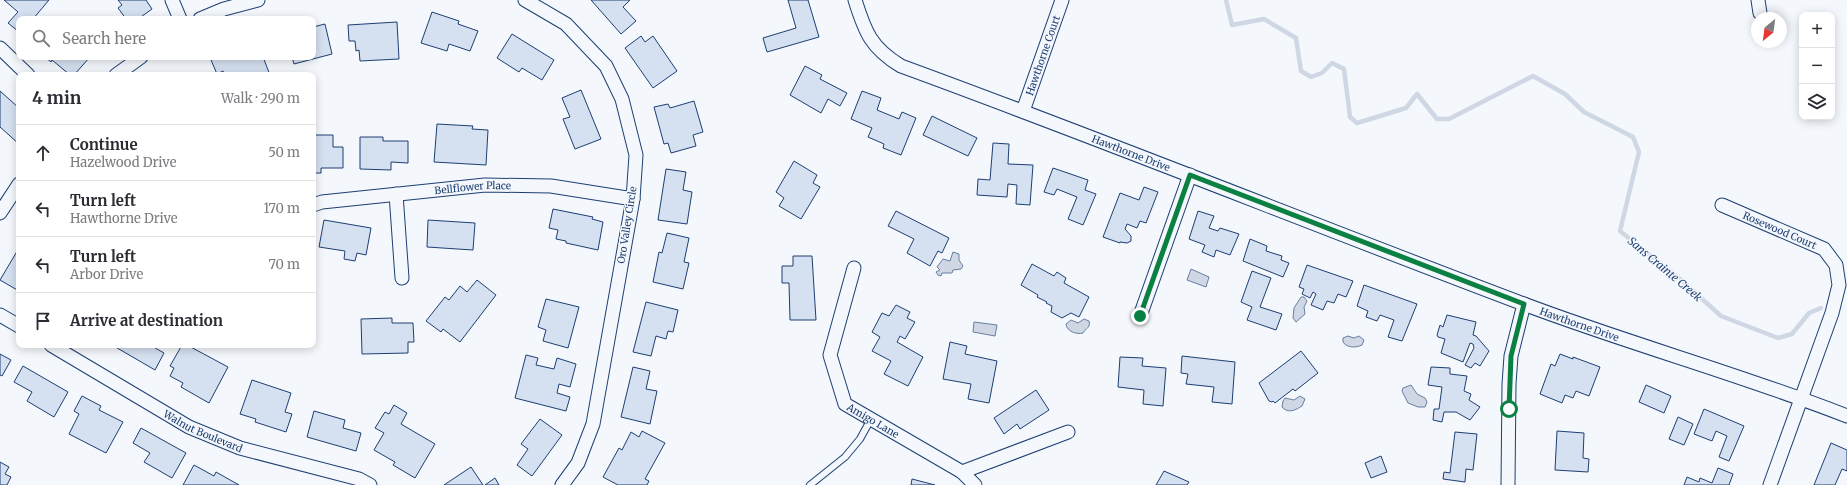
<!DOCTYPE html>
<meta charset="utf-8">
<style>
:root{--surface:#fff;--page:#f2f2f3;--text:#2b2b33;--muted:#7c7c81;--line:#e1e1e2}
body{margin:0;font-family:Merriweather,serif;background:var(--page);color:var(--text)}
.controls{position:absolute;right:12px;top:12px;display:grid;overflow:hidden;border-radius:8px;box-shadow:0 2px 10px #0003}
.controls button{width:36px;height:36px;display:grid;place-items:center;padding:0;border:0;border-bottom:1px solid var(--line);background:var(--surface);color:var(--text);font:20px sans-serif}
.compass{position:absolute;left:1751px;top:12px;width:36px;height:36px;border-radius:50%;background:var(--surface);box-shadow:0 2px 10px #0003;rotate:209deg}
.stop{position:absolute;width:12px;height:12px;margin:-9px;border:3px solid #0b8043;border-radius:50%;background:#fff}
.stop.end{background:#0b8043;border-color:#fff;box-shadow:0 1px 4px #0008}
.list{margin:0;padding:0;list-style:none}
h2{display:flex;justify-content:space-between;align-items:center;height:52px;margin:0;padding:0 16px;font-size:17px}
h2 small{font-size:13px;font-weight:400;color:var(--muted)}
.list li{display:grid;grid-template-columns:26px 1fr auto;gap:12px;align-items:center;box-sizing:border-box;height:56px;padding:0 16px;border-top:1px solid var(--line)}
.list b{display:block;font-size:15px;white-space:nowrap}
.list p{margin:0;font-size:13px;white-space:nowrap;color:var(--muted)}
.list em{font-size:13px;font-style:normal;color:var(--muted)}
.icon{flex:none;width:22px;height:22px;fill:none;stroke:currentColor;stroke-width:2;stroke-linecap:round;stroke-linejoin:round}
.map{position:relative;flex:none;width:1847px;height:485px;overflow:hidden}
.search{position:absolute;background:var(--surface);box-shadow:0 2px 10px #0003;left:16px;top:16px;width:300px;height:44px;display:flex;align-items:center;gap:10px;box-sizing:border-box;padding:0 14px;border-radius:8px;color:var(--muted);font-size:15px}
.panel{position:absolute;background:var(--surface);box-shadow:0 2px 10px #0003;left:16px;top:72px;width:300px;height:276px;border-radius:8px}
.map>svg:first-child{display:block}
</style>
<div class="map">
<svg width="1847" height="485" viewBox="0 0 1847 485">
<rect width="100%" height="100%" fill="#f4f7fb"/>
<!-- water -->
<path fill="#cfd7e4" stroke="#687fa3" d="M953,252L959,254V260L963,266L961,269L953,270L952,273H942L941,276L938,275L936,272L940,270L937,267L943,259L950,261Z
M1191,269L1209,277L1206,287L1187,280Z
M1301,297H1304L1307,301L1304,307L1305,314L1296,322L1293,318L1294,308Z
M1084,319L1089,321C1091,327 1086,328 1083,333C1077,335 1066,331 1066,324L1071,320L1078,323Z
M974,322L997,325L995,336L973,332Z
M1348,336L1354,338L1359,336L1364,340L1362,345C1356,348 1347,348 1343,342V338Z
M1411,385L1417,394L1425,398L1427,402L1425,407H1418L1408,403L1402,391L1403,388Z
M1300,396L1305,399L1302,406C1296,410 1288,414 1282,407L1283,401L1285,398L1294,400Z"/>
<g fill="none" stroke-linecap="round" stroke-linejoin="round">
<!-- stream -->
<path stroke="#cfd7e4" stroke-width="4.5" d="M1226,0L1232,25L1264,19L1296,38L1301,71L1311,77L1322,73L1332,63L1344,69L1350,117L1357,123L1406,108L1417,94L1437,119H1449L1533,76L1565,94L1584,112L1633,137L1639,152L1620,231L1680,279L1721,316L1778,338L1792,334L1809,313L1821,308"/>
</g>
<!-- building -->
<path fill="#d5e0f0" stroke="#1d3f73" d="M4,0H49L33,19H19V32L8,23L18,12Z
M118,0H146L152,9L138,19H126L118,8L122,5Z
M591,0H630L623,7L636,21L621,34Z
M788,0H808L819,37L767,52L763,38L796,28Z
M432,12L459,21L458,24L478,31L470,51L449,44L447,51L421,43Z
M397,22L399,59L360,61L359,50L356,51L355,41H349L348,25Z
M325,24L332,54L294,64L292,57H313V27Z
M512,34L554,60L542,80L522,68L519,72L497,58Z
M641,36L645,42L653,36L677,71L653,88L625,48Z
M45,57H90L74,75H70L52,60L51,62Z
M217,57H263L270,75H225L223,71L217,74L211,60Z
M805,66L822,75L820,79L847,93L840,106L828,99L821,113L790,95Z
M581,90L601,139L575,149L563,119L570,117L562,98Z
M0,91L19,108V144L0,127Z
M862,91L881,98L877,110L899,119L902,112L916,118L901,155L883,148L884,144L868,137L872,128L851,119Z
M694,101L703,132L693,135L696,146L671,153L668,143L664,144L654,107L668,104L670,108Z
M932,116L977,138L968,156L923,135Z
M437,124L473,126L472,129L488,130L486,165L434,162Z
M313,135H333V147H343V168H321V173H313Z
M360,137H383V141H408V163L391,162V170L360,169Z
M993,143L1009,144L1008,164L1033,165L1030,205L1016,204L1017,185L1008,184L1007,197L977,195L978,179L990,180Z
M794,161L817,175L813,183L820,187L801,219L779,206L784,198L776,192Z
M1053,168L1088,180L1085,190L1096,194L1083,225L1068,219L1077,197L1057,189L1054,195L1044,192Z
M666,169L686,172L683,190L692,192L687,224L658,220Z
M1144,187L1158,192L1146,223L1140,221L1137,228L1127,224L1125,229L1131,236V241L1127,243L1120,242V243L1103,237L1120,193L1139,200Z
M553,209L593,217L592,219L603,222L598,250L566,243V241L556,239L558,230L549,228Z
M896,211L949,238L942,253L938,251L930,266L907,253L914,239L888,226Z
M1198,211L1214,216L1209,228L1218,231L1220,228L1239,234L1230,255L1216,250L1214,257L1202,252L1205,245L1189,239Z
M324,220L371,228L366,255L357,253L355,261L344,259L345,251L319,247Z
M428,220L475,223L473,250L427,247Z
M667,233L689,238L684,262L689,263L683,289L653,282L659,252L662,253Z
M1250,239L1267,246L1266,251L1282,256L1281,260L1289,263L1283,277L1243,261Z
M19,248V291L0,280Z
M793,256H812L816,320H790L789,283H782V266H793Z
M1032,264L1054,276L1057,272L1066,278L1064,283L1089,297L1079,317L1071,313L1062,318L1051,312L1052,306L1046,303L1047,302L1037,297L1038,295L1021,285Z
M1307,265L1353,281L1346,297L1338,294L1334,303L1327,301L1323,310L1311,305L1316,294L1313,292L1310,298L1302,294L1304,289L1299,287Z
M1252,271L1271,278L1260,307L1282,314L1276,330L1247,320L1252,307L1241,302Z
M477,280L496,295L460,342L443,329L441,332L426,321L445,297L449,300L460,286L467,292Z
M1364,285L1417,304L1402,341L1388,337L1394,320L1380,315L1377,321L1366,317L1368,311L1357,306Z
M546,299L579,307L568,348L543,341L546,330L538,327Z
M646,302L678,310L673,332L668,331L666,339L656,336L651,356L633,352Z
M896,305L910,312L907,318L915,322L905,339L900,336L897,342L923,357L908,386L884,374L891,361L872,351L880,337L872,332L882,313L889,316Z
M1447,315L1476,322L1473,335L1476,336L1489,351L1480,366L1475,363L1471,368L1465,365L1474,348L1473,344L1470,343L1463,362L1441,353L1445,339L1438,337L1437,335L1440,325L1443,327Z
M392,318V323H413L414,342H408V353L362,354L361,319Z
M950,342L967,346L965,354L997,361L989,403L968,399L971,384L943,379Z
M112,345H150L164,353L155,370Z
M182,345H187L228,367L209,403L181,387L183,383L170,376L174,368L170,366Z
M1301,351L1318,373L1295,391L1293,389L1275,403L1273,401L1272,402L1269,401L1259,383Z
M0,354L11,360L2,376L0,375Z
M1560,354L1573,359V357L1600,367L1589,396L1576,391L1573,398L1565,395L1562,403L1540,394L1551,364L1555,366Z
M526,355L538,358L536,365L554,369L557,358L576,364L570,387L559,384L557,393L570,397L566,411L515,398Z
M1182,356L1235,362L1232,404L1212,402L1214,387L1186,384L1188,374L1181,373Z
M1120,357L1143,358L1142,366L1166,368L1163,406L1143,404L1144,390L1118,387Z
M23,366L68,392L54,417L27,401L32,392L14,382Z
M633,367L650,371L646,389L657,391L650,424L621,417Z
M1431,367L1450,368V374L1467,376L1464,391L1471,394L1469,400L1480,407L1470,420L1456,412H1444L1442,422L1433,420L1434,409H1439L1442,387L1428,385Z
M252,380L291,393L285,412L292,414L286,432L255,422L256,419L240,414Z
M1646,385L1671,396L1664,413L1639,402Z
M1036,390L1049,410L1020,429L1017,424L1004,434L994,418Z
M82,396L101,406L99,410L123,422L106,453L69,434L79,414L74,411Z
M394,405L407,413L401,424L435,444L415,478L393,465L395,462L374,450L384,433L375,428L385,412L389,414Z
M1704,409L1744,426L1729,461L1719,457L1727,436L1716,431L1712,441L1694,434Z
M314,411L345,420L343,428L361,433L356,451L307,437Z
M1678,417L1693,424L1684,445L1669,439Z
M540,419L562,435L532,476L517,465L528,449L521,444Z
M141,428L186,453L172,478L144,462L150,453L133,443Z
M642,431L665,443L645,479L649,481L647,485H618L603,477L619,448L622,450L631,432L639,437Z
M1557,431L1584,433L1583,458L1589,459L1588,472L1555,470Z
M1455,432L1477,434L1473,470L1466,469L1465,482L1443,479L1444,472L1450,473Z
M1831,443L1847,450V471L1842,469L1835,485H1814Z
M1381,456L1387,472L1371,478L1365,463Z
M0,462L9,467L5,474L11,477L7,485H0Z
M194,465L214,476L216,472L239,485H183Z
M471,467L483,485H444Z
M1718,468L1733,474L1729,485H1684L1687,477L1699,482L1700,478L1712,483Z
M1164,471L1189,482L1187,485H1156Z
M495,478L499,485H485Z
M912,479L935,485H911Z"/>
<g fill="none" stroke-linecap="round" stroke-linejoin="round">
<defs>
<path id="lane" d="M810,485L845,457L860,439L871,419"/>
<g id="street">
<path d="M172,0L180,19"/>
<path d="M525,0L566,24L606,66L622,99L636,155L633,199L593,424L578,463L562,485"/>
<path id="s1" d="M855,0C865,32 871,48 901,66C1109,142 1314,225 1521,303C1629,344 1740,374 1847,416"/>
<path d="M1758,0L1760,13"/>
<path d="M200,19L224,9L258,0"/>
<path d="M0,48L28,75"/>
<path d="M116,75L141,57"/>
<path id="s2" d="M1023,111L1062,0"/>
<path d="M396,194L402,278"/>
<path id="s3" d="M313,205L322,202L485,185L551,186L633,199"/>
<path id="s4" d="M1722,205L1824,249L1836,265L1839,285L1832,313L1770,485"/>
<path d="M0,213L19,184"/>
<path id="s5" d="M854,268L830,355L845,404L962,472"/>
<path d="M0,315L19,326"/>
<path d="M1140,316L1190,175"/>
<path id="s6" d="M51,345L189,427L240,448L359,479L370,485"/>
<path d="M975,485L962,472L1068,432"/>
<path d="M1508,485L1509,384L1511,356L1524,304"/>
</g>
</defs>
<!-- lane casing -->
<use href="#lane" stroke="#1d3f73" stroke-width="8"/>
<!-- street casing -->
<use href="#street" stroke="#1d3f73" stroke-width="15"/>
<!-- lane -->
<use href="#lane" stroke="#f4f7fb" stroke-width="6"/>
<!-- street -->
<use href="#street" stroke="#f4f7fb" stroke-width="13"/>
</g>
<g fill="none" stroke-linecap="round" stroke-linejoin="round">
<!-- route -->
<path stroke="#0b8043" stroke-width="5" d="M1140,316L1190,175L1524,304L1511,356L1509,409"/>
</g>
<g text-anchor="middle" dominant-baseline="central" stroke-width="3" stroke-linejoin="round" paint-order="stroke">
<!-- street labels -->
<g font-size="10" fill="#1d3f73" stroke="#f4f7fb">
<text stroke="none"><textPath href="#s2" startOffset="59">Hawthorne Court</textPath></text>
<text stroke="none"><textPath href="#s1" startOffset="329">Hawthorne Drive</textPath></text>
<text stroke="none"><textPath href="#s3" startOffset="161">Bellflower Place</textPath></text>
<text transform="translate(627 225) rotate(-81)">Oro Valley Circle</text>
<text stroke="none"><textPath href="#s4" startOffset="63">Rosewood Court</textPath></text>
<text stroke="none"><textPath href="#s1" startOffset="809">Hawthorne Drive</textPath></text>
<text stroke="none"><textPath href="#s5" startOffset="174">Amigo Lane</textPath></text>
<text stroke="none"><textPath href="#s6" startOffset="175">Walnut Boulevard</textPath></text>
</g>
<!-- water labels -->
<g font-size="11" font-style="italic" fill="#1d3f73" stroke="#f4f7fb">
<text transform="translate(1665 269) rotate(40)">Sans Crainte Creek</text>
</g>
</g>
</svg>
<div class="controls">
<button>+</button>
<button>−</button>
<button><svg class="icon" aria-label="layers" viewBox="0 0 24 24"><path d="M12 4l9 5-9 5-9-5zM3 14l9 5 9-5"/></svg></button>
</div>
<svg class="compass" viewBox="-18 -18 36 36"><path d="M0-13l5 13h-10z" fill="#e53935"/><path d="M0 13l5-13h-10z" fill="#7c7c81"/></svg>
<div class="stop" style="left:1509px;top:409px"></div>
<div class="stop end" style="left:1140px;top:316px"></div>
<div class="search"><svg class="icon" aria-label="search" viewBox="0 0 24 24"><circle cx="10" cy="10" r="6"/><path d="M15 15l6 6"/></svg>Search here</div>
<section class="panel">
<h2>4 min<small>Walk · 290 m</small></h2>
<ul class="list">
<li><svg class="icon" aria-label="ahead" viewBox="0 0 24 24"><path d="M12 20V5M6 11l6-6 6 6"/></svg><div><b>Continue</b><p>Hazelwood Drive</p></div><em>50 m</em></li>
<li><svg class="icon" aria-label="left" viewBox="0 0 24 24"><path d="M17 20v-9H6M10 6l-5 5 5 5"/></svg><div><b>Turn left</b><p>Hawthorne Drive</p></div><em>170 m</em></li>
<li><svg class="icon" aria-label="left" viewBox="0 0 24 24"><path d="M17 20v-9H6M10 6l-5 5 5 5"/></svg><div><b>Turn left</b><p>Arbor Drive</p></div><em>70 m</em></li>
<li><svg class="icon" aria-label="arrive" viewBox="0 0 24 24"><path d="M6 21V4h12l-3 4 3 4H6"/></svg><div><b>Arrive at destination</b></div></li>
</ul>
</section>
</div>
